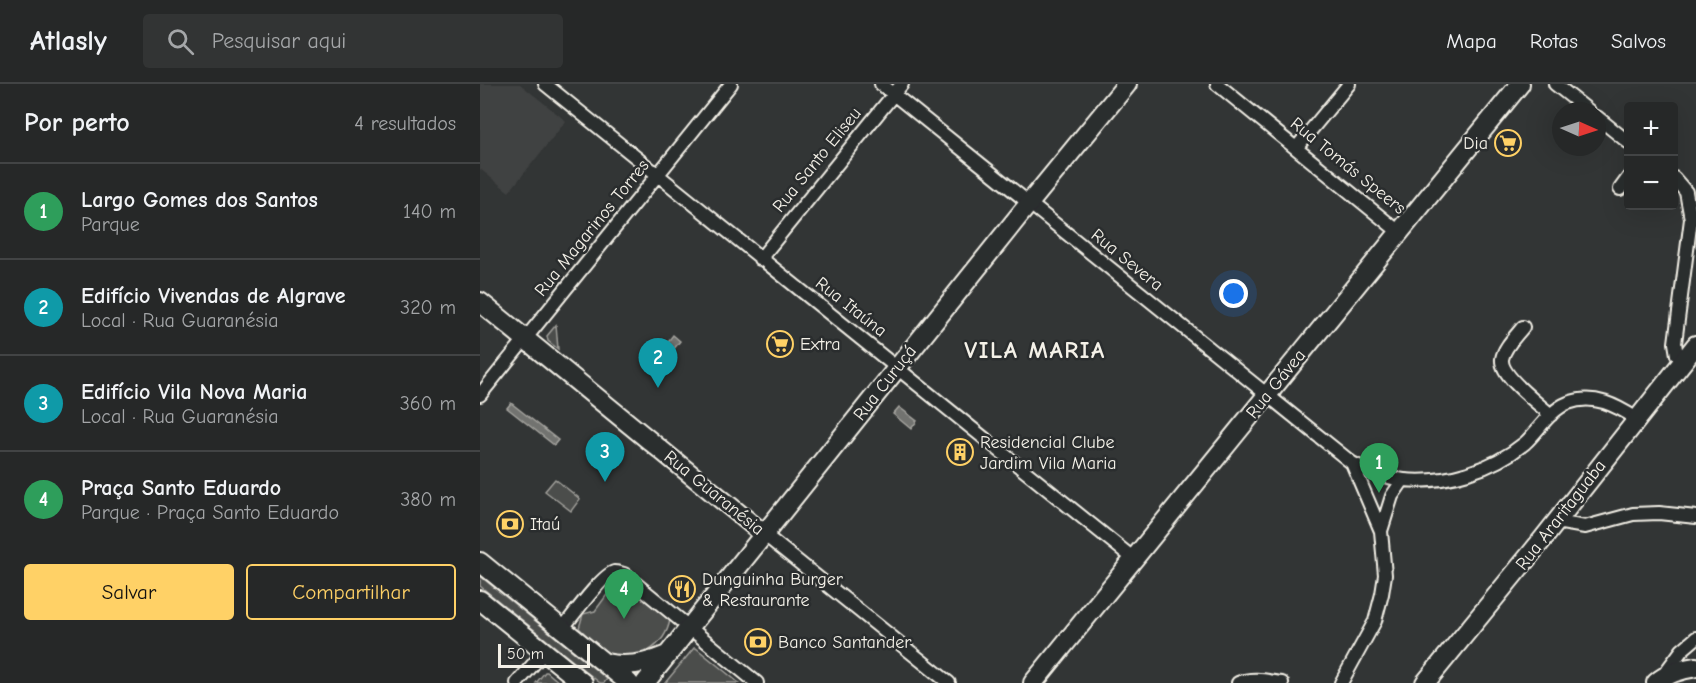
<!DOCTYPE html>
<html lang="pt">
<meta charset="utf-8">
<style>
:root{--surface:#262828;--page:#323434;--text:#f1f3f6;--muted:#a4a6a8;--line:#424445;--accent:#ffd166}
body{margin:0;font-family:"Comic Neue",sans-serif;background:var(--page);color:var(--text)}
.controls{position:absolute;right:18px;top:18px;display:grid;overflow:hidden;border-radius:6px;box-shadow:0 6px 24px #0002}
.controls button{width:54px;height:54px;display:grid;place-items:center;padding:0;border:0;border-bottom:2px solid var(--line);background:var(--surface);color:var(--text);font:30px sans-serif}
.compass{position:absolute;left:1072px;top:18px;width:54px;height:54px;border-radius:50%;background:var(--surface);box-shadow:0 6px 24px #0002;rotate:93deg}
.scale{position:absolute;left:18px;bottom:15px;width:92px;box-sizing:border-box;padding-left:6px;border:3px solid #f4f1e8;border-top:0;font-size:16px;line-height:21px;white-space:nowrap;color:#f4f1e8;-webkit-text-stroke:4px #2a2d2e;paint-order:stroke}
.you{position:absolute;left:754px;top:210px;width:21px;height:21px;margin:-15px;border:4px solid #fff;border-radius:50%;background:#1a73e8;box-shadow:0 0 0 9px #1a73e833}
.badge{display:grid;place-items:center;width:39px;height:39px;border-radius:50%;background:var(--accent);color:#fff;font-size:20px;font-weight:700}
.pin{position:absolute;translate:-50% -50px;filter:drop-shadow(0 2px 3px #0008)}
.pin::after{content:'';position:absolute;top:32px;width:21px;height:18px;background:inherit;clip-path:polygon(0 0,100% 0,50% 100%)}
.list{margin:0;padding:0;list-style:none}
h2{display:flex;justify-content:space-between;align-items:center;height:78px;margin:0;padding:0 24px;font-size:26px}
h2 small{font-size:20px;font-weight:400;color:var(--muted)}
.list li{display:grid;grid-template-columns:39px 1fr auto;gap:18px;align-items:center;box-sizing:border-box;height:96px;padding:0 24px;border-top:2px solid var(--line)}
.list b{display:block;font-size:22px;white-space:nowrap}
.list p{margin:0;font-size:20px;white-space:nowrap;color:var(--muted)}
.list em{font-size:20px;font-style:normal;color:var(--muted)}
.actions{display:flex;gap:12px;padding:18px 24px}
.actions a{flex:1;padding:14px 0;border:2px solid var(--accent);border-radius:6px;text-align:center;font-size:21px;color:var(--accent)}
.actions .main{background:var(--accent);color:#111}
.icon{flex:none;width:33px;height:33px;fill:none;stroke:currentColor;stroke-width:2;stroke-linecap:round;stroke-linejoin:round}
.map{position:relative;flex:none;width:1216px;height:599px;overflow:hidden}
header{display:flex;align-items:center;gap:36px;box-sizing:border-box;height:84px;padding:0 30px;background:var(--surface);border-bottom:2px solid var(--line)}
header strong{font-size:28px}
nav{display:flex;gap:33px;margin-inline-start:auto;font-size:21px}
.search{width:420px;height:54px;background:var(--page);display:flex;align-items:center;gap:15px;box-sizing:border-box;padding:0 21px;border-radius:6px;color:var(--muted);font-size:22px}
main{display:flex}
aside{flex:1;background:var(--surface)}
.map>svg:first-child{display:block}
</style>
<header>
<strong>Atlasly</strong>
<div class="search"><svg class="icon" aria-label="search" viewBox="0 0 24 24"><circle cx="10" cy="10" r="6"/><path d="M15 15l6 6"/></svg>Pesquisar aqui</div>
<nav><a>Mapa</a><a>Rotas</a><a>Salvos</a></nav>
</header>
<main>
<aside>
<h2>Por perto<small>4 resultados</small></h2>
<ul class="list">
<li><span class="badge" style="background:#2e9e5b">1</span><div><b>Largo Gomes dos Santos</b><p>Parque</p></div><em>140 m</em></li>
<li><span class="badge" style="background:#0f9aa8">2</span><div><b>Edifício Vivendas de Algrave</b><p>Local · Rua Guaranésia</p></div><em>320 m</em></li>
<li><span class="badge" style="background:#0f9aa8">3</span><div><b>Edifício Vila Nova Maria</b><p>Local · Rua Guaranésia</p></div><em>360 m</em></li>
<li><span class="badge" style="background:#2e9e5b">4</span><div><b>Praça Santo Eduardo</b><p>Parque · Praça Santo Eduardo</p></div><em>380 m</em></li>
</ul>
<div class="actions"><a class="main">Salvar</a><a>Compartilhar</a></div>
</aside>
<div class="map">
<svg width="1216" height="599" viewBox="0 0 1216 599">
<rect width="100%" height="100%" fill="#323535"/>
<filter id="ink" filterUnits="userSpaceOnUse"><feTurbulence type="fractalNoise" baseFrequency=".0167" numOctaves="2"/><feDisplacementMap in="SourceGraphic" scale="12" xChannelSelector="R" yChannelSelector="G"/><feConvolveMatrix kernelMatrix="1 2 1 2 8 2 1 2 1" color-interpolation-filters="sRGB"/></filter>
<g filter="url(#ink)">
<!-- built -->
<path fill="#404242" d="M0,0H40L86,37L29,108L0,85Z"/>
<!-- green -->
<path fill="#4b4d4c" stroke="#a09f9a" stroke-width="1.5" d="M76,241L78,265L68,257L67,252Z
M75,395L100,415L91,427L65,407Z
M0,492L127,595L124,599H120L0,502Z
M137,495H142L190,536C185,562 158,580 132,571C120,566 109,553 99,544L103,530L115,527L129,508L128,497Z
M214,564H216L259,599H185Z
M65,588H67L80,599H56Z"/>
<!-- water -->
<path fill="#727370" stroke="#a6a5a0" stroke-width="1.5" d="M193,251L200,257L190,270L183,264Z
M31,319L78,356L74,361L27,324Z
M419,323L437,337L431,345L413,330Z"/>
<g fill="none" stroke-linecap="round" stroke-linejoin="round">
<defs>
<path id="street" d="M65,0L654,475
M401,0L872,379C888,387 906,394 924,396C966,400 1012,386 1045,359C1059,346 1070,326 1088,319C1114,309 1137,322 1157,335
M737,0L919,148
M1075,0L1109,27
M1117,33L1148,58
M817,63L869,0
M1194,94L1206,108L1211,135L1195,259L1197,271L1203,276
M1140,105L1148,94
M280,175L422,0
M1043,243C1036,252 1024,263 1022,275C1020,292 1059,320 1071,331
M0,311L251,0
M1076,438L1105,443L1153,430L1179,429L1216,433
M901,447L912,412L923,396
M285,451L469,599
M82,545C91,534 123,490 134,488C138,488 141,489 144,490L277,599
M1182,593L1202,566L1216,554
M37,599L64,568
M758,599C773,593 787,597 802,599
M861,599L895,537L902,510L905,491L901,447L872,379"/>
<path id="secondary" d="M0,218L285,451
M0,478L149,599
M0,516L103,599
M125,579C146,584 166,580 187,571
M165,599L538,133L647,0
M553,599L1040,0
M945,599L1062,456L1216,261
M1176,599C1186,590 1202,585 1216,583"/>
</defs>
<!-- street casing -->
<use href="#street" stroke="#f4f1e8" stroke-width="16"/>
<!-- secondary casing -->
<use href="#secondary" stroke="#f4f1e8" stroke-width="22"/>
<!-- street -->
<use href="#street" stroke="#2a2d2e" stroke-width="12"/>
<!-- secondary -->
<use href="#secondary" stroke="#2a2d2e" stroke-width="18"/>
</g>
</g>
<!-- icons -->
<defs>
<symbol id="supermarket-ring" viewBox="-11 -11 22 22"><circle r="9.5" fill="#2a2d2e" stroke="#ffd166" stroke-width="1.5"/><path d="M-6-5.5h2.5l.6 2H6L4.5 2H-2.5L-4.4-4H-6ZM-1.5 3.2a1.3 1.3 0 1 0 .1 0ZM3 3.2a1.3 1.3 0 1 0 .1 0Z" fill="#ffd166"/></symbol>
<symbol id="building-ring" viewBox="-11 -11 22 22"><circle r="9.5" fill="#2a2d2e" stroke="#ffd166" stroke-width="1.5"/><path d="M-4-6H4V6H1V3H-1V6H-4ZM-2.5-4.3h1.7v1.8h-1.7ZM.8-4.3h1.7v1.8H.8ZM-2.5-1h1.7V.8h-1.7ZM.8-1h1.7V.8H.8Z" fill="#ffd166"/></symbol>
<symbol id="bank-ring" viewBox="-11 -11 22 22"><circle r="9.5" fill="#2a2d2e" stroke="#ffd166" stroke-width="1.5"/><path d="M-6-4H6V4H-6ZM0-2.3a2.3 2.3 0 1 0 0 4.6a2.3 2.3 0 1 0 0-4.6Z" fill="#ffd166"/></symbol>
<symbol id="restaurant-ring" viewBox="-11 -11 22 22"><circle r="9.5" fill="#2a2d2e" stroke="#ffd166" stroke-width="1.5"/><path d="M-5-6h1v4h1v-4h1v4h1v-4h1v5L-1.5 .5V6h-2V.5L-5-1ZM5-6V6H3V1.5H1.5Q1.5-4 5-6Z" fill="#ffd166"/></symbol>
</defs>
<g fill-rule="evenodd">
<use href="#supermarket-ring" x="1013" y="44" width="30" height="30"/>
<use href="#supermarket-ring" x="285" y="245" width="30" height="30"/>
<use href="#building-ring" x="465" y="353" width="30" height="30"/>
<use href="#bank-ring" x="15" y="425" width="30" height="30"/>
<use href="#restaurant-ring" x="187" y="490" width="30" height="30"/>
<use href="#bank-ring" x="263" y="543" width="30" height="30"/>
</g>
<g text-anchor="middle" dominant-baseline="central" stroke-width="5" stroke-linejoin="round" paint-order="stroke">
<!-- poi labels -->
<g font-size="18" fill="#f4f1e8" stroke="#2a2d2e" text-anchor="start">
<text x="1008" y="59" text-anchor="end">Dia</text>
<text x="320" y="260">Extra</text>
<text x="500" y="358">Residencial Clube<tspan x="500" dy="21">Jardim Vila Maria</tspan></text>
<text x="50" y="440">Itaú</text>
<text x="222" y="495">Dunguinha Burger<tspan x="222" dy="21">&amp; Restaurante</tspan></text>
<text x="298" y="558">Banco Santander</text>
</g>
<!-- street labels -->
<g font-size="18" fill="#f4f1e8" stroke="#2a2d2e">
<text transform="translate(337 76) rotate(-51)">Rua Santo Eliseu</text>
<text transform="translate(868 82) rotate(39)">Rua Tomás Speers</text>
<text transform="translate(112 144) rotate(-51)">Rua Magarinos Torres</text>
<text transform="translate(647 176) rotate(39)">Rua Severa</text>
<text transform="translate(371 223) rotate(38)">Rua Itaúna</text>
<text transform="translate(405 299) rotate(-52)">Rua Curuçá</text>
<text transform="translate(796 300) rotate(-51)">Rua Gávea</text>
<text transform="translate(234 409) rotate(39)">Rua Guaranésia</text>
<text transform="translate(1081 431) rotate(-52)">Rua Araritaguaba</text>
</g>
<!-- district labels -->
<g font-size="24" font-weight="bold" letter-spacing="1.5" fill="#f4f1e8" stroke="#2a2d2e">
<text x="555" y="266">VILA MARIA</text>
</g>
</g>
</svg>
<div class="controls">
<button>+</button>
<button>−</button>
</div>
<svg class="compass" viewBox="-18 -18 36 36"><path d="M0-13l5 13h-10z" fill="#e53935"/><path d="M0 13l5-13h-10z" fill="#a4a6a8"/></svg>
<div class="scale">50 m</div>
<div class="you"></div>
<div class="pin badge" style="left:899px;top:409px;background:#2e9e5b">1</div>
<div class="pin badge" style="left:178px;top:304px;background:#0f9aa8">2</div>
<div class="pin badge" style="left:125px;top:398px;background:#0f9aa8">3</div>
<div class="pin badge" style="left:144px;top:535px;background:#2e9e5b">4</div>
</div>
</main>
